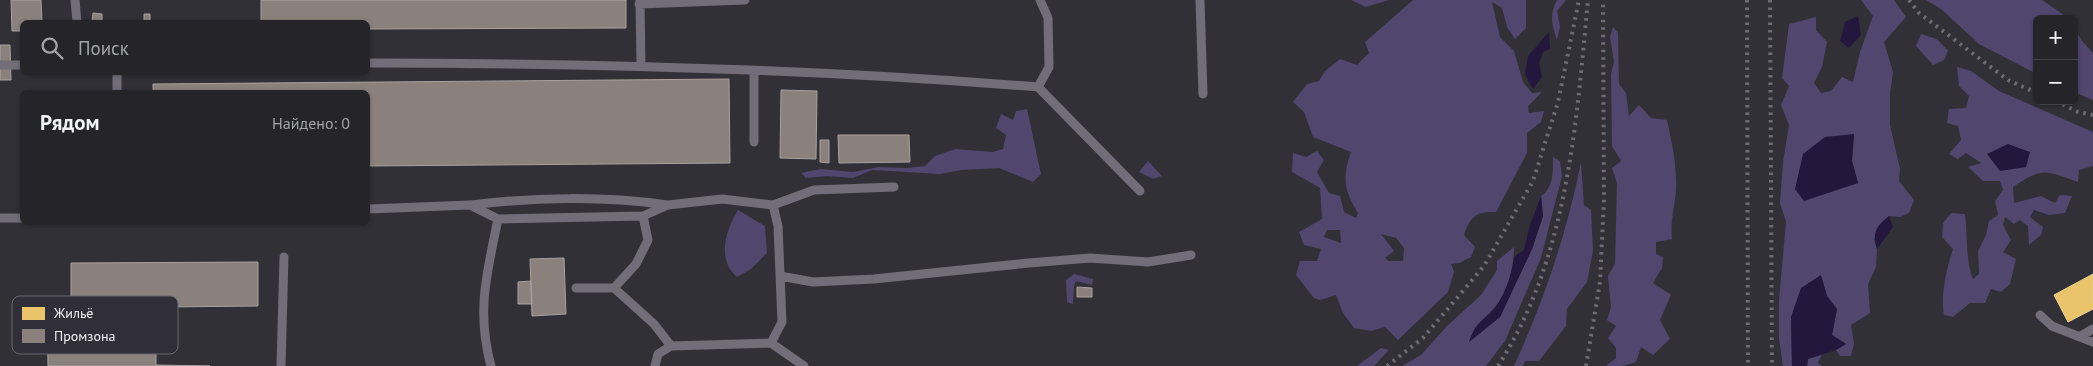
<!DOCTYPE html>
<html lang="ru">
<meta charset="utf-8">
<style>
:root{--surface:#252428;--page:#313034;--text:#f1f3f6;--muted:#a3a4a8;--line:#424145}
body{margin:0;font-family:"PT Sans",sans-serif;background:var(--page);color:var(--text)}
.controls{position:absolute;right:15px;top:15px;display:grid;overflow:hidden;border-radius:8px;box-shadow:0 1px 4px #0004}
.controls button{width:45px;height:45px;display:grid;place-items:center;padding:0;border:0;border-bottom:1px solid var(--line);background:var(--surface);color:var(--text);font:25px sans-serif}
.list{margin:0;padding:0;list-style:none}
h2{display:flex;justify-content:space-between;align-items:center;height:65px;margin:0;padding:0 20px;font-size:21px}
h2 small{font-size:16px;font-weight:400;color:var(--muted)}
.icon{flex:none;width:28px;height:28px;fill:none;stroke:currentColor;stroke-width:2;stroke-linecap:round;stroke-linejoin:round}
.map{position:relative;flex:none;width:2093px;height:366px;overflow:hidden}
.search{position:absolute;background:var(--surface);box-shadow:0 1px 4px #0004;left:20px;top:20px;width:350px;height:55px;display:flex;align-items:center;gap:12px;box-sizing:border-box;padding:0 18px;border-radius:8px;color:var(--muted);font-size:19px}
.panel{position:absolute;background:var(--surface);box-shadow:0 1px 4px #0004;left:20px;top:90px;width:350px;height:135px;border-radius:8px}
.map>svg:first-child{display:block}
</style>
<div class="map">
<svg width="2093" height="366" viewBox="0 0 2093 366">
<rect width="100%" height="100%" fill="#313036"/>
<!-- green -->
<path fill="#51466e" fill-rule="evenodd" d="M1351,0H1389L1366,7Z
M1413,0H1526V28L1515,39L1507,27L1502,8L1492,2L1500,37L1514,51L1523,82L1532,93L1542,92L1528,106L1529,113L1544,111L1541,122L1527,133V153L1496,212C1477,211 1470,216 1464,235L1475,247L1471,257L1459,263L1451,264L1454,272L1448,292L1398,340L1385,327L1371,331L1354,328L1343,313L1336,295L1320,300L1314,298L1296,275L1300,261H1317L1321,249L1304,245L1299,232L1322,219L1320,188L1292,172L1293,153L1306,157L1317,151L1324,160L1317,172L1329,193L1340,196L1344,212L1356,218L1358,213C1344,190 1342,179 1351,152L1313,137L1304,112L1293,102L1307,84L1319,81L1325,71L1340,59L1357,65L1369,53L1365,42ZM1327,230H1340L1341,243L1324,237ZM1381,234L1396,238L1404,248L1403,261H1389L1385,258L1394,251Z
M1557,0H1566L1557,11L1560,27L1557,40C1552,26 1549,14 1557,0Z
M1861,0H1894L1906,17L1884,42L1893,72L1890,93V125L1900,169L1899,181L1914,200L1909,213L1900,217L1889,216L1874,239L1877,249L1876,267L1868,284L1870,313L1851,325L1854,344L1851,356H1840L1836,350L1846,344L1832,335L1837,309L1827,296L1821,276L1791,317L1792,366H1783L1779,339V300L1786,222L1780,203L1783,162L1789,125L1781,105L1789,86L1782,78L1789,24L1816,17V30L1827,42L1822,67L1814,83L1821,93L1831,91L1842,77L1853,82L1860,52L1873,16ZM1854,134L1852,161L1858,183L1820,195Z
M1926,0H2042L2070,19H2037V74L1979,44L1941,9Z
M1613,27L1618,33L1619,84L1626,93L1629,116L1639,105L1651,118L1667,120C1672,144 1677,165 1676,189C1675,206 1670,221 1672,239L1656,242V254L1663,257L1662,268L1653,283L1671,295L1660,320L1670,339L1653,355L1641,347L1636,362L1622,366H1606L1616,358V348L1608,338L1616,326L1607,320L1611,307L1608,276L1615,264L1617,183L1612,168L1621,161L1612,146L1611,74L1614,62L1610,37Z
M2074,27L2082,41L2093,53V100L2074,92Z
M1921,34L1937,39L1948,51L1944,60L1933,65L1916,46Z
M1957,67L1971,71L1999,91L2093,132V166L2079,170L2078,182C2044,170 2043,167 2013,187L2014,203L2041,196L2055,203L2060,195L2072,196L2065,213L2049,215L2034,210L2030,217L2043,227L2041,235L2029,245L2028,226L2020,220L2014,224L2005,217L2003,225L2011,240L2003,252L2016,259L2010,284L2001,292L1991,289L1985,303H1970L1953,317L1944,315C1940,295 1947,268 1953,249L1942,237L1943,223L1951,213L1965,214C1968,235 1965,259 1973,279L1979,274L1978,251L1986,235L1989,221L1998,215L1995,201L2003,190L2000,181H1983L1968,167L1981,163L1966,153L1958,159L1949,154L1961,140L1958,126L1947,123L1949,109L1966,108L1969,96L1959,86Z
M1027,109L1041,174L1033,182L999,168L961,170L940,174L872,170L853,178L827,176L806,178L801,173L820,169L853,172L879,167L906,168L925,166L935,156L955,149L993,152L1003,149L1006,135L996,128L1001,114L1013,120L1016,111Z
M1553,157L1560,161L1562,176L1541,258L1505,341L1486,366H1402L1421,355L1447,326L1481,295L1497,270V261L1514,247C1514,266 1508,292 1495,307C1482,323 1477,320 1470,341L1500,317L1532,249L1543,216L1541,196C1554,187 1553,171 1553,157Z
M1148,161L1162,176L1153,179L1139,172Z
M1581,162L1584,205L1591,210L1593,251L1587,282L1567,309L1566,326L1539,361H1525L1523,366H1514C1544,300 1567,233 1581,162Z
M738,210L765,226L767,253L751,269L737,277C716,259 726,230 738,210Z
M1074,274L1093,279L1092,285L1076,281L1074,286L1073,304L1067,302L1066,280Z
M1381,348L1389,350L1374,366H1357Z
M1822,354L1818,363L1822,366H1807L1808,359Z"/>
<!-- water -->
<path fill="#24173e" d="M1858,16L1861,35L1849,48L1840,41L1845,22Z
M1549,32L1550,49L1543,52L1539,63L1542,77L1533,89L1525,74L1528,56Z
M1854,134L1852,161L1858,183L1804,201L1795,189L1803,154L1825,137Z
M2008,144L2030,152L2026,167L2000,171L1987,154Z
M1541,196L1543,216L1532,249L1500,317L1469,342C1477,318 1485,322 1497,305C1506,292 1512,273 1514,257L1524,250L1530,225Z
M1889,216L1893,227L1877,249C1872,233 1876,226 1889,216Z
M1821,275L1827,296L1837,309L1832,335L1846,344L1836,350L1808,359L1807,366H1792L1791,317L1801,288Z"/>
<!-- homes -->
<path fill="#e9c46a" stroke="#ebd193" d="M2093,274V309L2068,322L2054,295Z"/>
<!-- industry -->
<path fill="#8a817c" stroke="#a8a2a0" d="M11,0H41L42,22H22V31H12Z
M261,0H626V28L368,29V22H261Z
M93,13L102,14V22H92Z
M144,14H150V22H144Z
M0,45H10L11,80H0Z
M729,79L730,163L368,166V92H153V84Z
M781,90L817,91L816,159L780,158Z
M838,135H909L910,162L839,163Z
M820,140H829V163L820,162Z
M564,258L566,314L532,316L530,259Z
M258,262V306L71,308V263Z
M531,281L532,304H518V282Z
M1077,287L1092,288V297H1077Z
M156,307V365L210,366H48L47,308Z"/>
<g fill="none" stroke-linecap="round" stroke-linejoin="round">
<!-- service -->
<path stroke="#716d79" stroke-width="9" d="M75,0L77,22
M640,0L641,66
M1200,0L1203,94
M639,4L745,0
M368,63C591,63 815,69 1038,87L1049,67L1048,18L1040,0
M0,65H22
M754,71V142
M117,72V92
M1038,87L1140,191
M471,205C533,197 605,196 667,205
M368,209L470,205L498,219L643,216L668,205L722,199L773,205L814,190L894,187
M0,218H22
M780,276L813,282L874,279L1029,263L1090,258L1148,262L1191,255
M576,288H614L654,324L671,346L771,343L782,322L778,226L773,205
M614,288L636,264L648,240L643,216
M2040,315L2052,326L2093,342
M2081,336L2093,329
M771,343L804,366
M281,366L284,257
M491,366C476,311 487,273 498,219
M655,366L658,354L671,346"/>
<!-- rail -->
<path stroke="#6e6c75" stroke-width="4" stroke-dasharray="2.5 5" stroke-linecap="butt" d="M1747,0L1748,366
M1770,0L1772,366
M1909,0L1919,13L2008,80L2037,93
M2056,101L2078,112L2093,115
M1387,366L1423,338L1484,266L1533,181L1558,102L1579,0
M1498,366C1568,257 1576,125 1588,0
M1586,366L1600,282L1604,199L1603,0"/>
</g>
<!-- legend -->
<rect x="12" y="296" width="166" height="58" rx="8" fill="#302e38" stroke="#696870" stroke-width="1"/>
<rect x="22" y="307" width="23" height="13" fill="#e9c46a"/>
<rect x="22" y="329" width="23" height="14" fill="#8a817c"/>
<g font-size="14" fill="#efeef4">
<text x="54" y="318">Жильё</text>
<text x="54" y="341">Промзона</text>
</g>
</svg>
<div class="controls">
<button>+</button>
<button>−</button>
</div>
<div class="search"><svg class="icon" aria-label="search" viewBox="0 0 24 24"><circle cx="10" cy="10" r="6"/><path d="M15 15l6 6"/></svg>Поиск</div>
<section class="panel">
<h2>Рядом<small>Найдено: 0</small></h2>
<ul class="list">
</ul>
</section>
</div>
